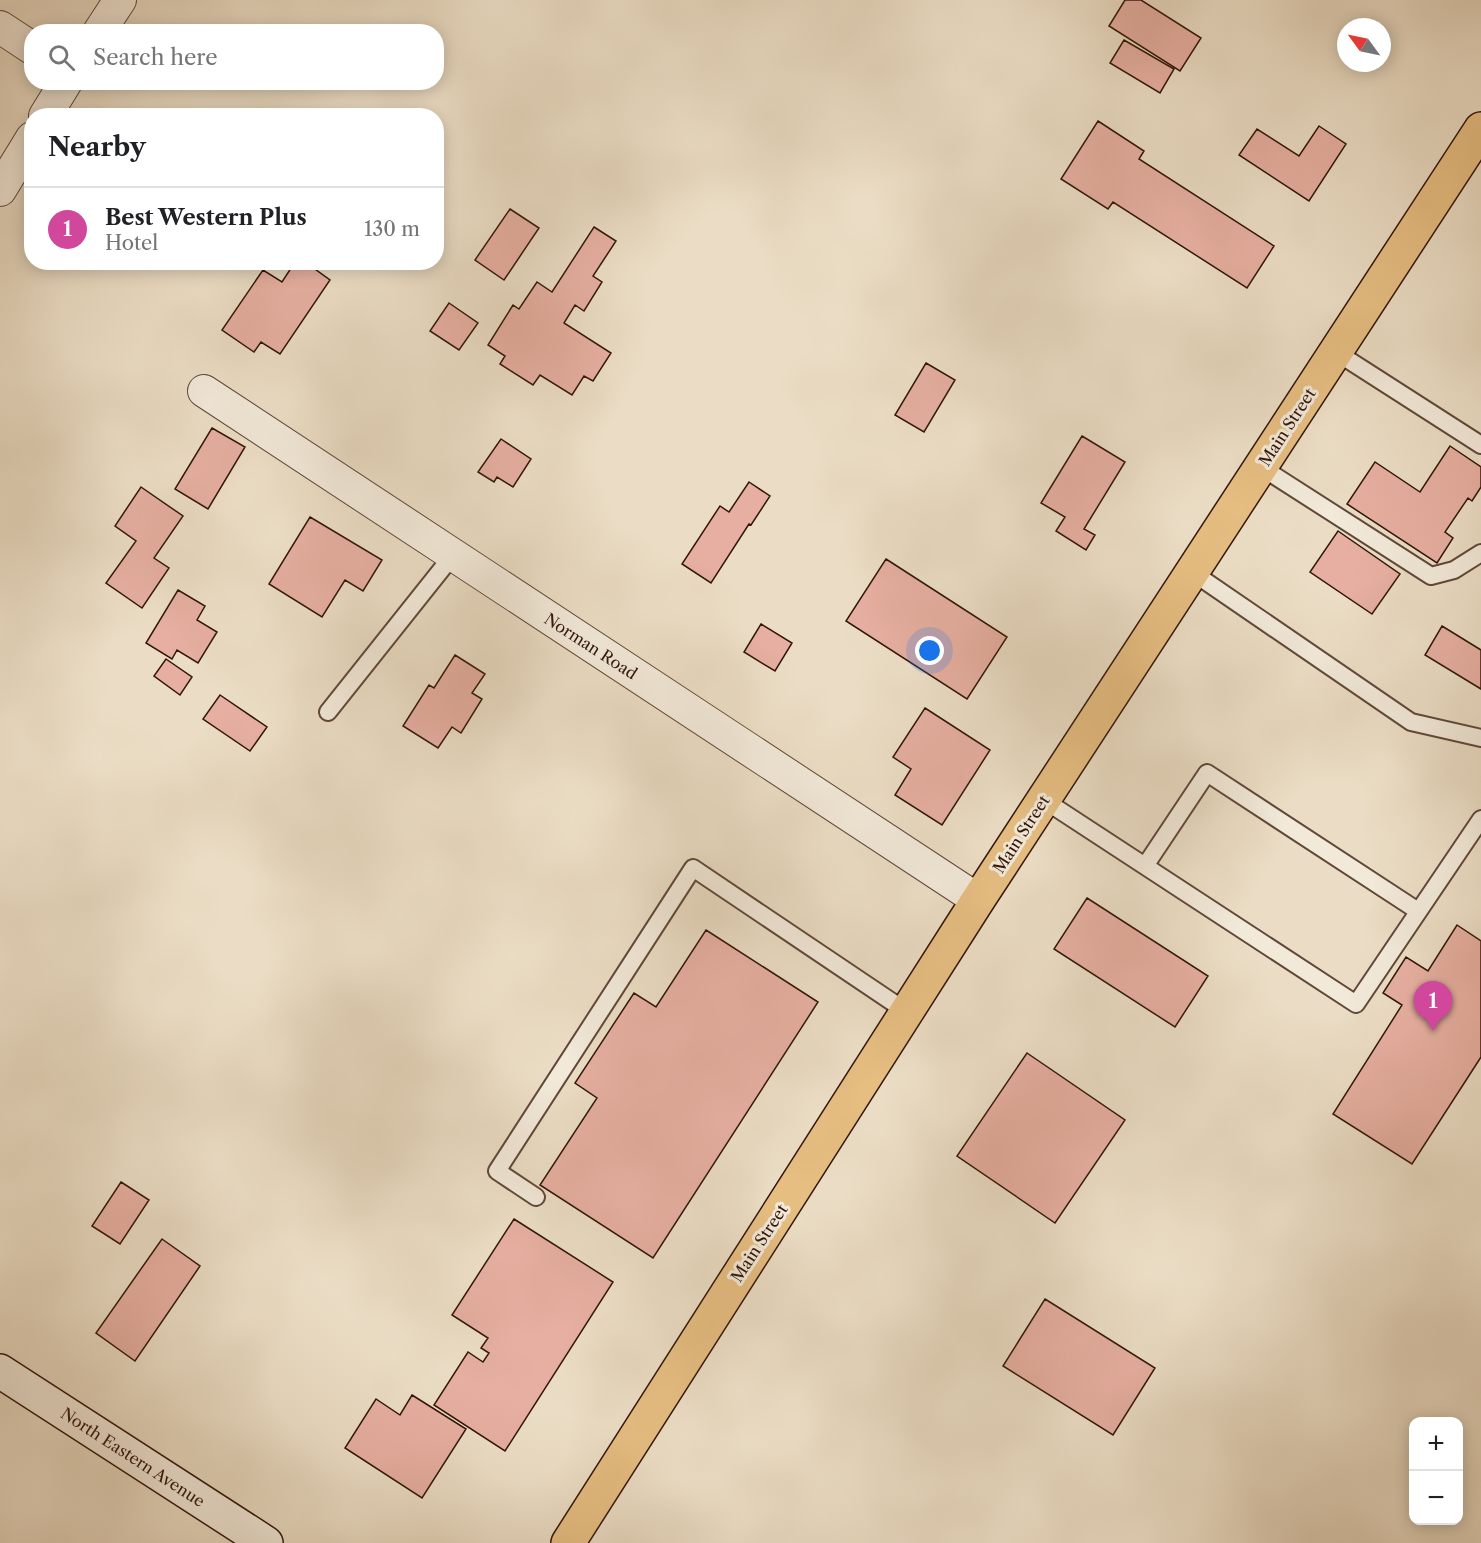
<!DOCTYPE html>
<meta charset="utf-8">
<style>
:root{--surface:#fff;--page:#f6f6f6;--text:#202124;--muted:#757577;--line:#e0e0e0;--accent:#0b8043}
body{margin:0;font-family:"Libre Caslon Text",serif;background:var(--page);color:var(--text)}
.controls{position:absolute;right:18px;bottom:18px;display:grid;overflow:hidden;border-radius:12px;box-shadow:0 3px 15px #0003}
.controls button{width:54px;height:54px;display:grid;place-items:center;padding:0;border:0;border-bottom:2px solid var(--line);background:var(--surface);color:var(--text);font:30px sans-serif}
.compass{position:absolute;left:1337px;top:18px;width:54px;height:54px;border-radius:50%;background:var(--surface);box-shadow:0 3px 15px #0003;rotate:303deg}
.you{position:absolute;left:930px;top:651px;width:21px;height:21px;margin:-15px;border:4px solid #fff;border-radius:50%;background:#1a73e8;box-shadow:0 0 0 9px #1a73e833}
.badge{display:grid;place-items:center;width:39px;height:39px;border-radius:50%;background:var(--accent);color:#fff;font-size:20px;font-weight:700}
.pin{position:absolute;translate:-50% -50px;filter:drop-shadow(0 2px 3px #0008)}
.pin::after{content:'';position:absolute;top:32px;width:21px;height:18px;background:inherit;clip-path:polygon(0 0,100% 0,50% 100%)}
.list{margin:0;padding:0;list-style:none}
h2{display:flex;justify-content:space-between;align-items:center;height:78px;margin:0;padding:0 24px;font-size:26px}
h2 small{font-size:20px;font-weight:400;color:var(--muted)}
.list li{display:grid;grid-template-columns:39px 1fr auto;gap:18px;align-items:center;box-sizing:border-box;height:84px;padding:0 24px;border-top:2px solid var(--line)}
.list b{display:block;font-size:22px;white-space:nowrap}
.list p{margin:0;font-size:20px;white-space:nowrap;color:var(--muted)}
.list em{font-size:20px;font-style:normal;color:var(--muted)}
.icon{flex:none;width:33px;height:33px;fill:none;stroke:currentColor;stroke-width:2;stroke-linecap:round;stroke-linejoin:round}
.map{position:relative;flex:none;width:1481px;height:1543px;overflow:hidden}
.search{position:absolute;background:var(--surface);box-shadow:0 3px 15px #0003;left:24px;top:24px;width:420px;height:66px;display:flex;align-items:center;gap:15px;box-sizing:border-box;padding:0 21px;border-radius:24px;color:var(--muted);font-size:22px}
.panel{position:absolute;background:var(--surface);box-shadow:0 3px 15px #0003;left:24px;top:108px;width:420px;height:162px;border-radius:24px}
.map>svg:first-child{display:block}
</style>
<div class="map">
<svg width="1481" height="1543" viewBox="0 0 1481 1543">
<rect width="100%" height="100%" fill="#ebddc5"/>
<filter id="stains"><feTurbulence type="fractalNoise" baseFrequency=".00333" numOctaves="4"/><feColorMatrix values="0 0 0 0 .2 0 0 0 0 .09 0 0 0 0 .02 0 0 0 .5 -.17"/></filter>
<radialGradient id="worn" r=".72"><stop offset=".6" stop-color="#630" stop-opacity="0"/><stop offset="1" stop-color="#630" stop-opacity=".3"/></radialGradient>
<!-- building -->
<path fill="#e6afa1" stroke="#32160a" stroke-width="1.5" d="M1125,0H1141L1201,38L1180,71L1109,26Z
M1124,40L1174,69L1160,93L1110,63Z
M1098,121L1144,151L1139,159L1274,246L1247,288L1113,202L1108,209L1061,179Z
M1319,126L1346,144L1309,201L1239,155L1257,129L1299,156Z
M510,209L539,228L504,280L475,260Z
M594,227L616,241L593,276L602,282L584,311L575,305L564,323L611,353L593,381L584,376L572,395L540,375L533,385L500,364L505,356L488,345L513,305L519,309L537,282L552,292Z
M295,262H305L330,280L280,354L261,342L254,352L222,330L263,270L282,282Z
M449,303L478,323L459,350L430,331Z
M926,363L955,380L924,432L895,415Z
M212,428L245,447L208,509L175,489Z
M1082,436L1125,462L1084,529L1095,535L1086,550L1056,531L1065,517L1041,503Z
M501,439L531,459L513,487L497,477L494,482L478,472Z
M1450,446L1481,467V487L1472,501L1468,498L1445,532L1453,538L1437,563L1347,504L1375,462L1420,492Z
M749,482L770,496L751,525L749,524L711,583L682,564L720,506L729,512Z
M141,487L183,516L154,558L169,568L142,608L106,583L136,541L115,526Z
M310,517L382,560L363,591L345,580L322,617L269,584Z
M1338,531L1400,574L1372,614L1310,572Z
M886,559L1007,637L967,699L846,621Z
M178,590L205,606L197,620L217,632L198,663L177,650L172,659L146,643Z
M761,624L792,643L775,671L744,652Z
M1442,626L1481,650V689L1425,655Z
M455,655L485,674L472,693L482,699L461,733L452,727L438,748L403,726L429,685L434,688Z
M166,659L192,677L180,695L154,676Z
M220,695L267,727L250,751L203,719Z
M925,708L990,750L942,825L895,795L911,769L893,757Z
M1087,898L1208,976L1175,1027L1054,949Z
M1457,925L1481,941V1057L1412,1164L1333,1114L1402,1005L1383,993L1406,957L1428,971Z
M706,930L818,1002L653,1258L540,1185L597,1098L575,1083L634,993L656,1007Z
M1027,1053L1125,1120L1055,1223L957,1156Z
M121,1182L149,1200L120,1244L92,1226Z
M514,1219L613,1282L505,1451L434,1405L468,1352L483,1362L489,1353L481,1348L488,1338L452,1315Z
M162,1239L200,1266L135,1361L96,1333Z
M1045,1299L1155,1368L1113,1435L1003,1366Z
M412,1395L466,1429L422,1498L345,1448L376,1399L400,1415Z"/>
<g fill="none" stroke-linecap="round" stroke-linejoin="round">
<defs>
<path id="lane" d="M1336,352L1481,445
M1261,467L1431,576L1454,570L1481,553
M1192,572L1411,722L1481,738
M328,712L453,555
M1044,800L1356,1004L1481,819
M1145,866L1207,773L1418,911
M536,1197L497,1171L693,868L907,1012"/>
<path id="street" d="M0,27L32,48
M99,32L120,0
M45,116L66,82
M0,190L32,138
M204,391L978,900"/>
<path id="secondary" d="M0,1371L266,1543"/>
<path id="primary" d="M568,1543L978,900L1481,129"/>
</defs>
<!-- lane casing -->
<use href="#lane" stroke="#604839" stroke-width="20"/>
<!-- street casing -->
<use href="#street" stroke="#604839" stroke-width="34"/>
<!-- secondary casing -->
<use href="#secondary" stroke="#32160a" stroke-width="36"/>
<!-- primary casing -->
<use href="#primary" stroke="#32160a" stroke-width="36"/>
<!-- lane -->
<use href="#lane" stroke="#f2e9d9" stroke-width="16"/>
<!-- street -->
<use href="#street" stroke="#f2e9d9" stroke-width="32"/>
<!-- secondary -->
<use href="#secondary" stroke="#f2e9d9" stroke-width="33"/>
<!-- primary -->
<use href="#primary" stroke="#e6be82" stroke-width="33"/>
</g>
<g text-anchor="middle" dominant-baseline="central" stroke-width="6" stroke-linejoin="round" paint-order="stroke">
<!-- street labels -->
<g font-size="16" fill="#32160a" stroke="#f2e9d9">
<text transform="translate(1287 427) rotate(-57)">Main Street</text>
<text transform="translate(591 646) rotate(33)">Norman Road</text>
<text transform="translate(1021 834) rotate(-57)">Main Street</text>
<text transform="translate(759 1243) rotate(-57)">Main Street</text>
<text transform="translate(133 1457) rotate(33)">North Eastern Avenue</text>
</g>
</g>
<rect width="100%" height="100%" filter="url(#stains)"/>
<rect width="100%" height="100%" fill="url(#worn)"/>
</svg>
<div class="controls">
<button>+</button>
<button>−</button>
</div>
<svg class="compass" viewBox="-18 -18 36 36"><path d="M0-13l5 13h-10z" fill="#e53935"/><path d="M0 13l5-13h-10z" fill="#757577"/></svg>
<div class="you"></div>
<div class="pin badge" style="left:1433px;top:1031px;background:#d1479c">1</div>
<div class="search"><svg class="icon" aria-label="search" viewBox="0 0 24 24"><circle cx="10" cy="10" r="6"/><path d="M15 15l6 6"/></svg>Search here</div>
<section class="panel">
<h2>Nearby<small></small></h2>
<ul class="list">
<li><span class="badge" style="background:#d1479c">1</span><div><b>Best Western Plus</b><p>Hotel</p></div><em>130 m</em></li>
</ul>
</section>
</div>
